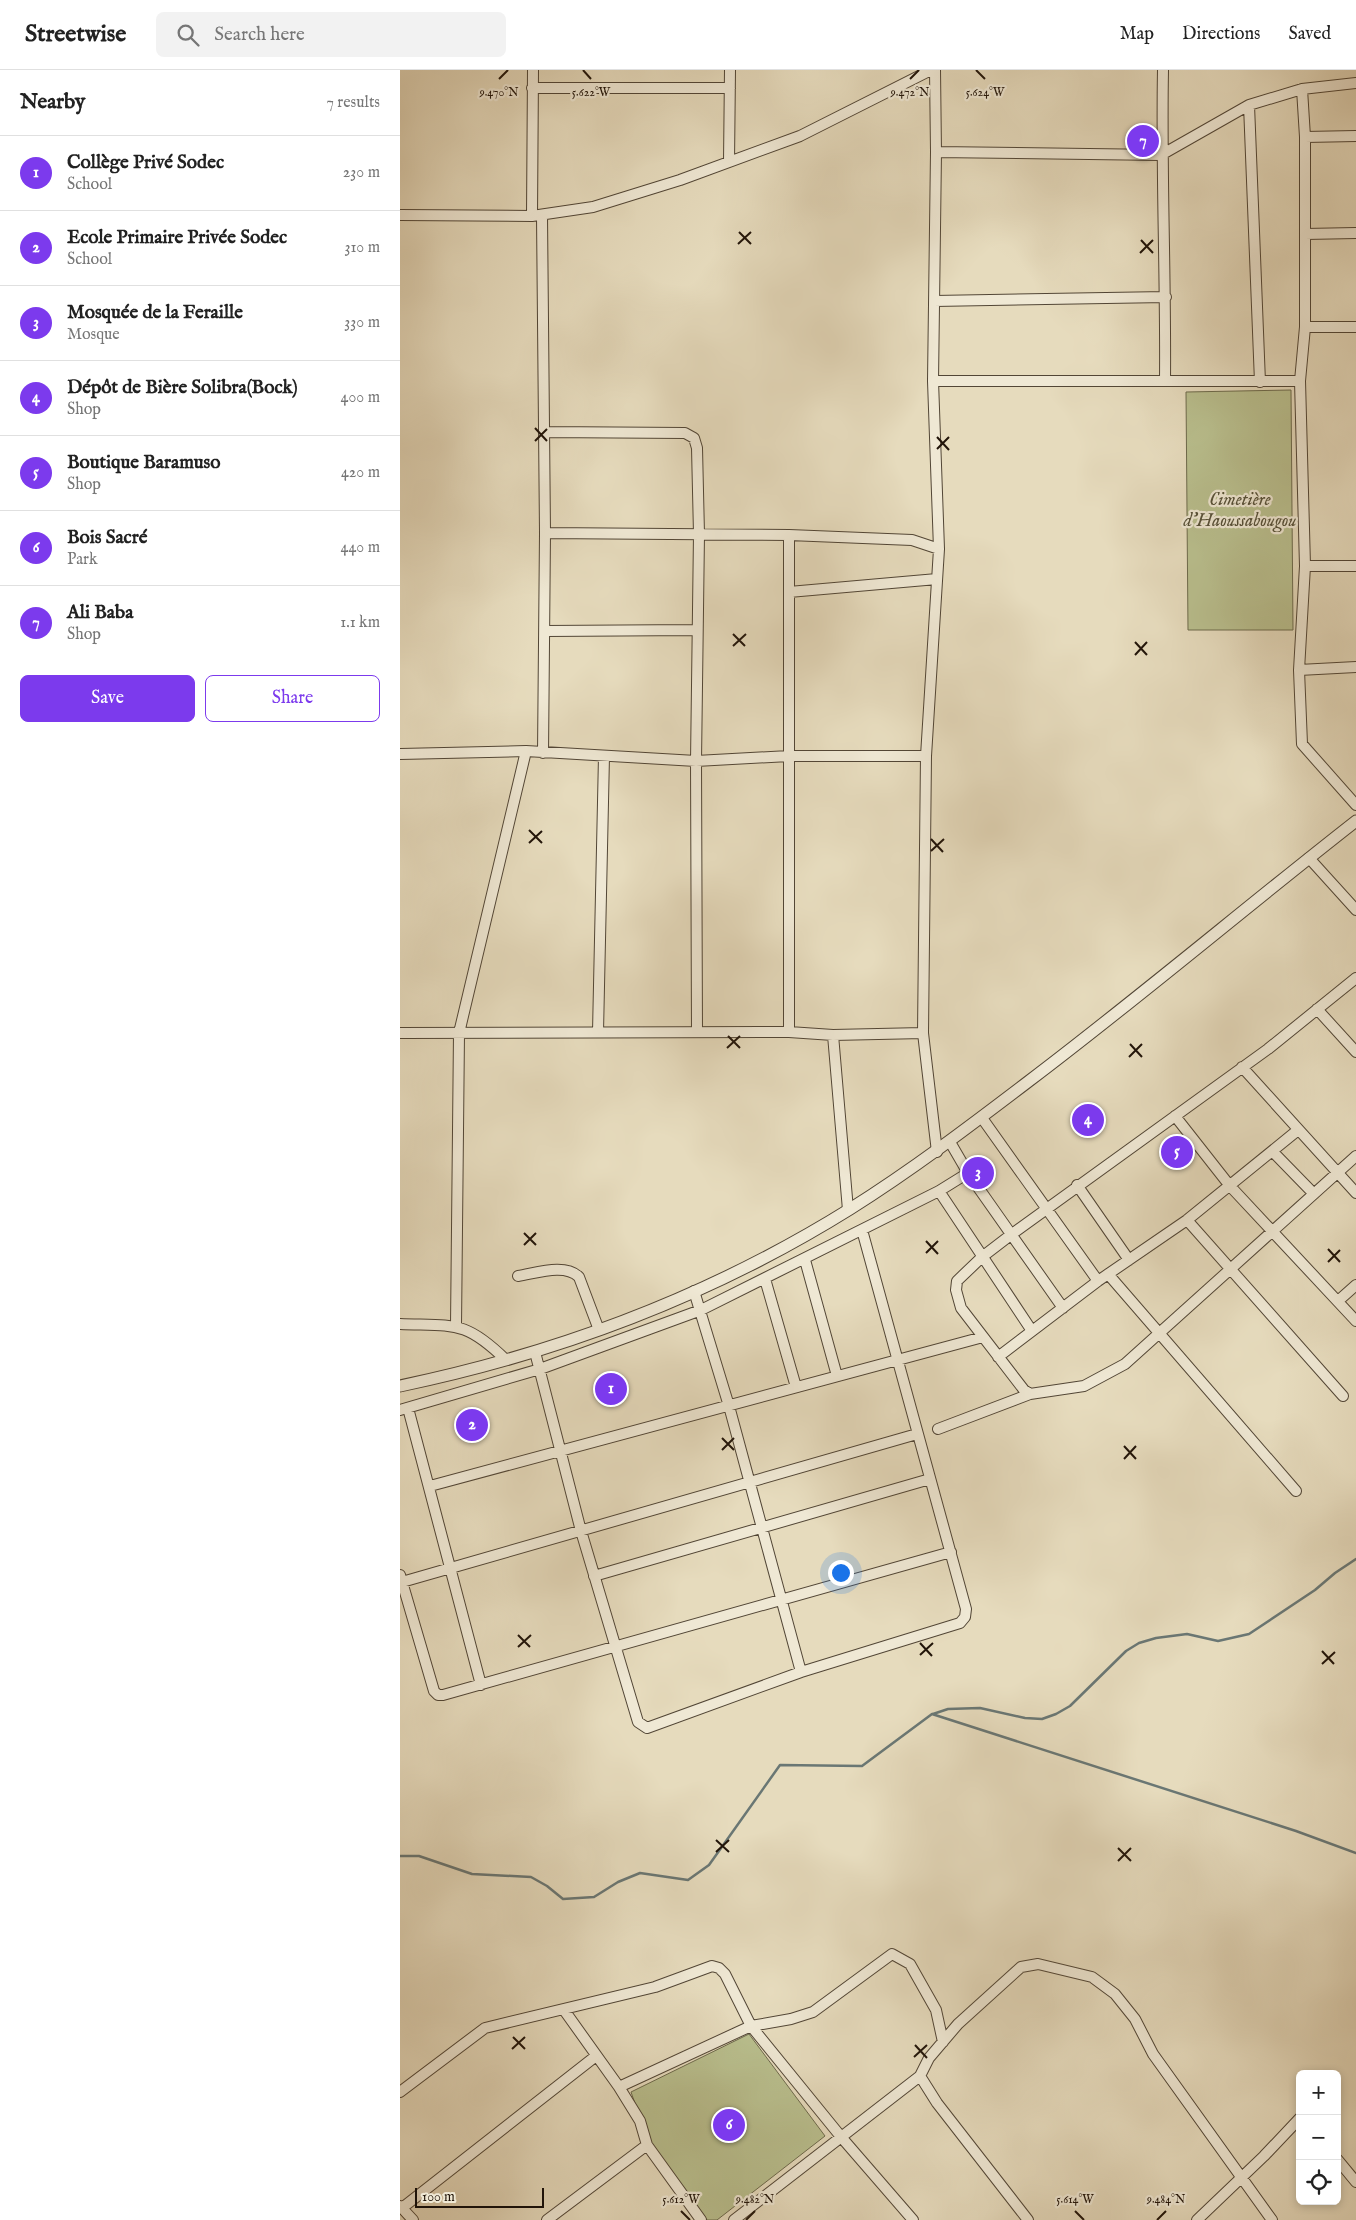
<!DOCTYPE html>
<meta charset="utf-8">
<style>
:root{--surface:#fff;--page:#f2f2f2;--text:#222;--muted:#767676;--line:#e0e0e0;--accent:#7c3aed}
body{margin:0;font-family:"IM FELL English",serif;background:var(--page);color:var(--text)}
.controls{position:absolute;right:15px;bottom:15px;display:grid;overflow:hidden;border-radius:8px;box-shadow:0 2px 8px #0003}
.controls button{width:45px;height:45px;display:grid;place-items:center;padding:0;border:0;border-bottom:1px solid var(--line);background:var(--surface);color:var(--text);font:25px sans-serif}
.scale{position:absolute;left:15px;bottom:12px;width:129px;box-sizing:border-box;padding-left:5px;border:2px solid #211409;border-top:0;font-size:14px;line-height:18px;white-space:nowrap;color:#211409;-webkit-text-stroke:4px #efe8d4;paint-order:stroke}
.you{position:absolute;left:440px;top:1502px;width:18px;height:18px;margin:-12px;border:4px solid #fff;border-radius:50%;background:#1a73e8;box-shadow:0 0 0 8px #1a73e833}
.badge{display:grid;place-items:center;width:32px;height:32px;border-radius:50%;background:var(--accent);color:#fff;font-size:16px;font-weight:700}
.pin{position:absolute;translate:-50% -50%;border:2px solid #fff;box-shadow:0 1px 5px #0006}
.list{margin:0;padding:0;list-style:none}
h2{display:flex;justify-content:space-between;align-items:center;height:65px;margin:0;padding:0 20px;font-size:21px}
h2 small{font-size:16px;font-weight:400;color:var(--muted)}
.list li{display:grid;grid-template-columns:32px 1fr auto;gap:15px;align-items:center;box-sizing:border-box;height:75px;padding:0 20px;border-top:1px solid var(--line)}
.list b{display:block;font-size:19px;white-space:nowrap}
.list p{margin:0;font-size:16px;white-space:nowrap;color:var(--muted)}
.list em{font-size:16px;font-style:normal;color:var(--muted)}
.actions{display:flex;gap:10px;padding:15px 20px}
.actions a{flex:1;padding:11px 0;border:1px solid var(--accent);border-radius:8px;text-align:center;font-size:18px;color:var(--accent)}
.actions .main{background:var(--accent);color:#fff}
.icon{flex:none;width:28px;height:28px;fill:none;stroke:currentColor;stroke-width:2;stroke-linecap:round;stroke-linejoin:round}
.map{position:relative;flex:none;width:956px;height:2150px;overflow:hidden}
header{display:flex;align-items:center;gap:30px;box-sizing:border-box;height:70px;padding:0 25px;background:var(--surface);border-bottom:1px solid var(--line)}
header strong{font-size:24px}
nav{display:flex;gap:28px;margin-inline-start:auto;font-size:18px}
.search{width:350px;height:45px;background:var(--page);display:flex;align-items:center;gap:12px;box-sizing:border-box;padding:0 18px;border-radius:8px;color:var(--muted);font-size:19px}
main{display:flex}
aside{flex:1;background:var(--surface)}
.map>svg:first-child{display:block}
</style>
<header>
<strong>Streetwise</strong>
<div class="search"><svg class="icon" aria-label="search" viewBox="0 0 24 24"><circle cx="10" cy="10" r="6"/><path d="M15 15l6 6"/></svg>Search here</div>
<nav><a>Map</a><a>Directions</a><a>Saved</a></nav>
</header>
<main>
<aside>
<h2>Nearby<small>7 results</small></h2>
<ul class="list">
<li><span class="badge">1</span><div><b>Collège Privé Sodec</b><p>School</p></div><em>230 m</em></li>
<li><span class="badge">2</span><div><b>Ecole Primaire Privée Sodec</b><p>School</p></div><em>310 m</em></li>
<li><span class="badge">3</span><div><b>Mosquée de la Feraille</b><p>Mosque</p></div><em>330 m</em></li>
<li><span class="badge">4</span><div><b>Dépôt de Bière Solibra(Bock)</b><p>Shop</p></div><em>400 m</em></li>
<li><span class="badge">5</span><div><b>Boutique Baramuso</b><p>Shop</p></div><em>420 m</em></li>
<li><span class="badge">6</span><div><b>Bois Sacré</b><p>Park</p></div><em>440 m</em></li>
<li><span class="badge">7</span><div><b>Ali Baba</b><p>Shop</p></div><em>1.1 km</em></li>
</ul>
<div class="actions"><a class="main">Save</a><a>Share</a></div>
</aside>
<div class="map">
<svg width="956" height="2150" viewBox="0 0 956 2150">
<rect width="100%" height="100%" fill="#e6dbbd"/>
<filter id="stains"><feTurbulence type="fractalNoise" baseFrequency=".004" numOctaves="4"/><feColorMatrix values="0 0 0 0 .2 0 0 0 0 .09 0 0 0 0 .02 0 0 0 .5 -.17"/></filter>
<radialGradient id="worn" r=".72"><stop offset=".6" stop-color="#630" stop-opacity="0"/><stop offset="1" stop-color="#630" stop-opacity=".3"/></radialGradient>
<!-- green -->
<path fill="#b9bf8e" stroke="#6d6a4c" d="M891,320L893,560H788L786,322Z
M349,1964L425,2066L317,2150H307L247,2068L231,2022Z"/>
<g fill="none" stroke-linecap="round" stroke-linejoin="round">
<!-- stream -->
<path stroke="#6a7774" stroke-width="2.5" d="M533,1644L548,1639L580,1638L625,1648L642,1649L656,1644L670,1636L726,1581L739,1573L756,1568L787,1564L818,1571L849,1564L915,1520L935,1503L956,1489
M0,1786H19L72,1804L131,1807L147,1816L163,1829L194,1827L218,1812L240,1803L288,1810L309,1795L380,1695L462,1696L532,1644L896,1761L956,1783"/>
<defs>
<path id="minor" d="M535,0L536,82L533,311L539,479L526,686L523,963L537,1082
M763,0C761,104 766,207 765,311
M132,18H330
M902,19L905,67V257L900,311L905,496L899,600L902,674L956,735
M849,35L860,312
M905,67L956,66
M536,82L761,85L849,35L902,19L956,13
M329,92L330,0
M0,145L132,146L193,137L280,110L400,66L531,0
M132,146L133,0
M142,146L145,463L143,683
M905,164L956,163
M534,231L766,227
M905,257H956
M533,311H900
M144,362L285,363L294,368L297,378L299,464L296,691L297,962
M145,463L389,465L512,470L539,479
M389,465V962
M905,496H956
M389,522L537,509
M145,561L297,560
M899,600L956,597
M0,684L126,681L296,691L389,686H526
M909,788L956,840
M917,939L956,982
M198,962L204,686
M0,963L389,962L433,965L523,963
M433,965L448,1140
M842,997L956,1123
M775,1046L830,1116L956,1251
M582,1048L698,1211
M550,1072L568,1103L663,1238
M873,1082L914,1124
M677,1115L729,1190
M539,1121L632,1261
M787,1150L943,1326
M405,1190L437,1306
M708,1204L896,1421
M118,1206C137,1203 165,1193 179,1207L199,1260
M365,1209L396,1317
M294,1221L329,1336L401,1602
M938,1231L956,1215
M0,1254C55,1256 65,1250 106,1290
M56,1256L59,963L126,681
M135,1282L181,1461L238,1652L247,1658L401,1602L560,1553L565,1547L566,1539L462,1160
M598,1287L698,1211L787,1150L898,1060
M630,1324L624,1320L561,1238L556,1220L557,1211L582,1187L612,1164L868,979L956,908
M8,1338L81,1615
M0,1340L140,1299L301,1240L539,1121L568,1103
M538,1359L630,1324L684,1316L725,1294L956,1086
M30,1416L583,1267
M0,1505L34,1621L38,1625H43L551,1482
M194,1506L530,1409
M2,1512L517,1364
M164,1940L219,2017L240,2051L247,2075L301,2150
M520,2006L537,2033L628,2150
M219,2017L351,1956L391,1949L413,1942L492,1884L510,1894L536,1940L543,1972
M0,2022L85,1958L255,1917L312,1896L319,1898L325,1904L351,1956L442,2068L513,2150
M937,2089L956,2112
M0,2136L13,2150
M2,2138L196,1986
M147,2150L247,2075
M334,2150L520,2006L529,1988L558,1954L621,1897L638,1894L692,1907L715,1924L735,1949L753,1984L872,2150
M797,2150L864,2086L900,2048"/>
<path id="tertiary" d="M0,1316C158,1283 312,1225 450,1139C512,1100 570,1056 629,1011C740,927 846,837 956,751"/>
</defs>
<!-- minor casing -->
<use href="#minor" stroke="#524636" stroke-width="12"/>
<!-- tertiary casing -->
<use href="#tertiary" stroke="#524636" stroke-width="13"/>
<!-- minor -->
<use href="#minor" stroke="#efe8d4" stroke-width="10"/>
<!-- tertiary -->
<use href="#tertiary" stroke="#efe8d4" stroke-width="11"/>
</g>
<!-- ticks -->
<path fill="none" stroke="#211409" stroke-width="2" d="M183,0L191,9M576,0L585,9M99,9L108,0M510,9L519,0M339,162L351,174M741,170L753,183M338,174L351,162M740,183L753,170M135,358L147,371M537,367L549,380M135,371L147,359M537,379L549,367M333,564L345,576M735,572L747,585M333,576L346,564M735,585L747,572M129,760L142,773M531,769L543,782M129,773L142,761M531,781L544,769M328,966L340,978M730,974L742,987M327,978L340,966M729,987L742,974M124,1163L136,1175M526,1171L538,1184M124,1175L136,1163M928,1179L940,1192M526,1183L538,1171M928,1192L940,1180M322,1368L334,1380M724,1376L736,1389M322,1380L334,1368M724,1389L736,1376M118,1565L130,1577M520,1573L532,1586M118,1577L131,1565M922,1581L934,1594M520,1585L533,1573M922,1594L935,1582M316,1770L329,1782M718,1778L731,1791M316,1782L329,1770M718,1791L731,1778M113,1967L125,1979M515,1975L527,1988M112,1979L125,1967M514,1987L527,1975M281,2141L290,2150M675,2141L684,2150M346,2150L355,2141M757,2150L766,2141"/>
<g text-anchor="middle" dominant-baseline="central" stroke-width="4.5" stroke-linejoin="round" paint-order="stroke">
<!-- park labels -->
<g font-size="18" font-style="italic" fill="#565038" stroke="#efe8d4">
<text x="840" y="430">Cimetière<tspan x="840" dy="21">d'Haoussabougou</tspan></text>
</g>
</g>
<g font-size="12" text-anchor="middle" fill="#211409" stroke="#efe8d4" stroke-width="4.5" stroke-linejoin="round" paint-order="stroke">
<text x="99" y="26">9.470°N</text>
<text x="510" y="26">9.472°N</text>
<text x="191" y="26">5.622°W</text>
<text x="585" y="26">5.624°W</text>
<text x="281" y="2133">5.612°W</text>
<text x="675" y="2133">5.614°W</text>
<text x="355" y="2133">9.482°N</text>
<text x="766" y="2133">9.484°N</text>
</g>
<rect width="100%" height="100%" filter="url(#stains)"/>
<rect width="100%" height="100%" fill="url(#worn)"/>
</svg>
<div class="controls">
<button>+</button>
<button>−</button>
<button><svg class="icon" aria-label="locate" viewBox="0 0 24 24"><circle cx="12" cy="12" r="6"/><path d="M12 2v4M12 18v4M2 12h4M18 12h4"/></svg></button>
</div>
<div class="scale">100 m</div>
<div class="you"></div>
<div class="pin badge" style="left:211px;top:1319px">1</div>
<div class="pin badge" style="left:72px;top:1355px">2</div>
<div class="pin badge" style="left:578px;top:1103px">3</div>
<div class="pin badge" style="left:688px;top:1050px">4</div>
<div class="pin badge" style="left:777px;top:1082px">5</div>
<div class="pin badge" style="left:329px;top:2055px">6</div>
<div class="pin badge" style="left:743px;top:71px">7</div>
</div>
</main>
